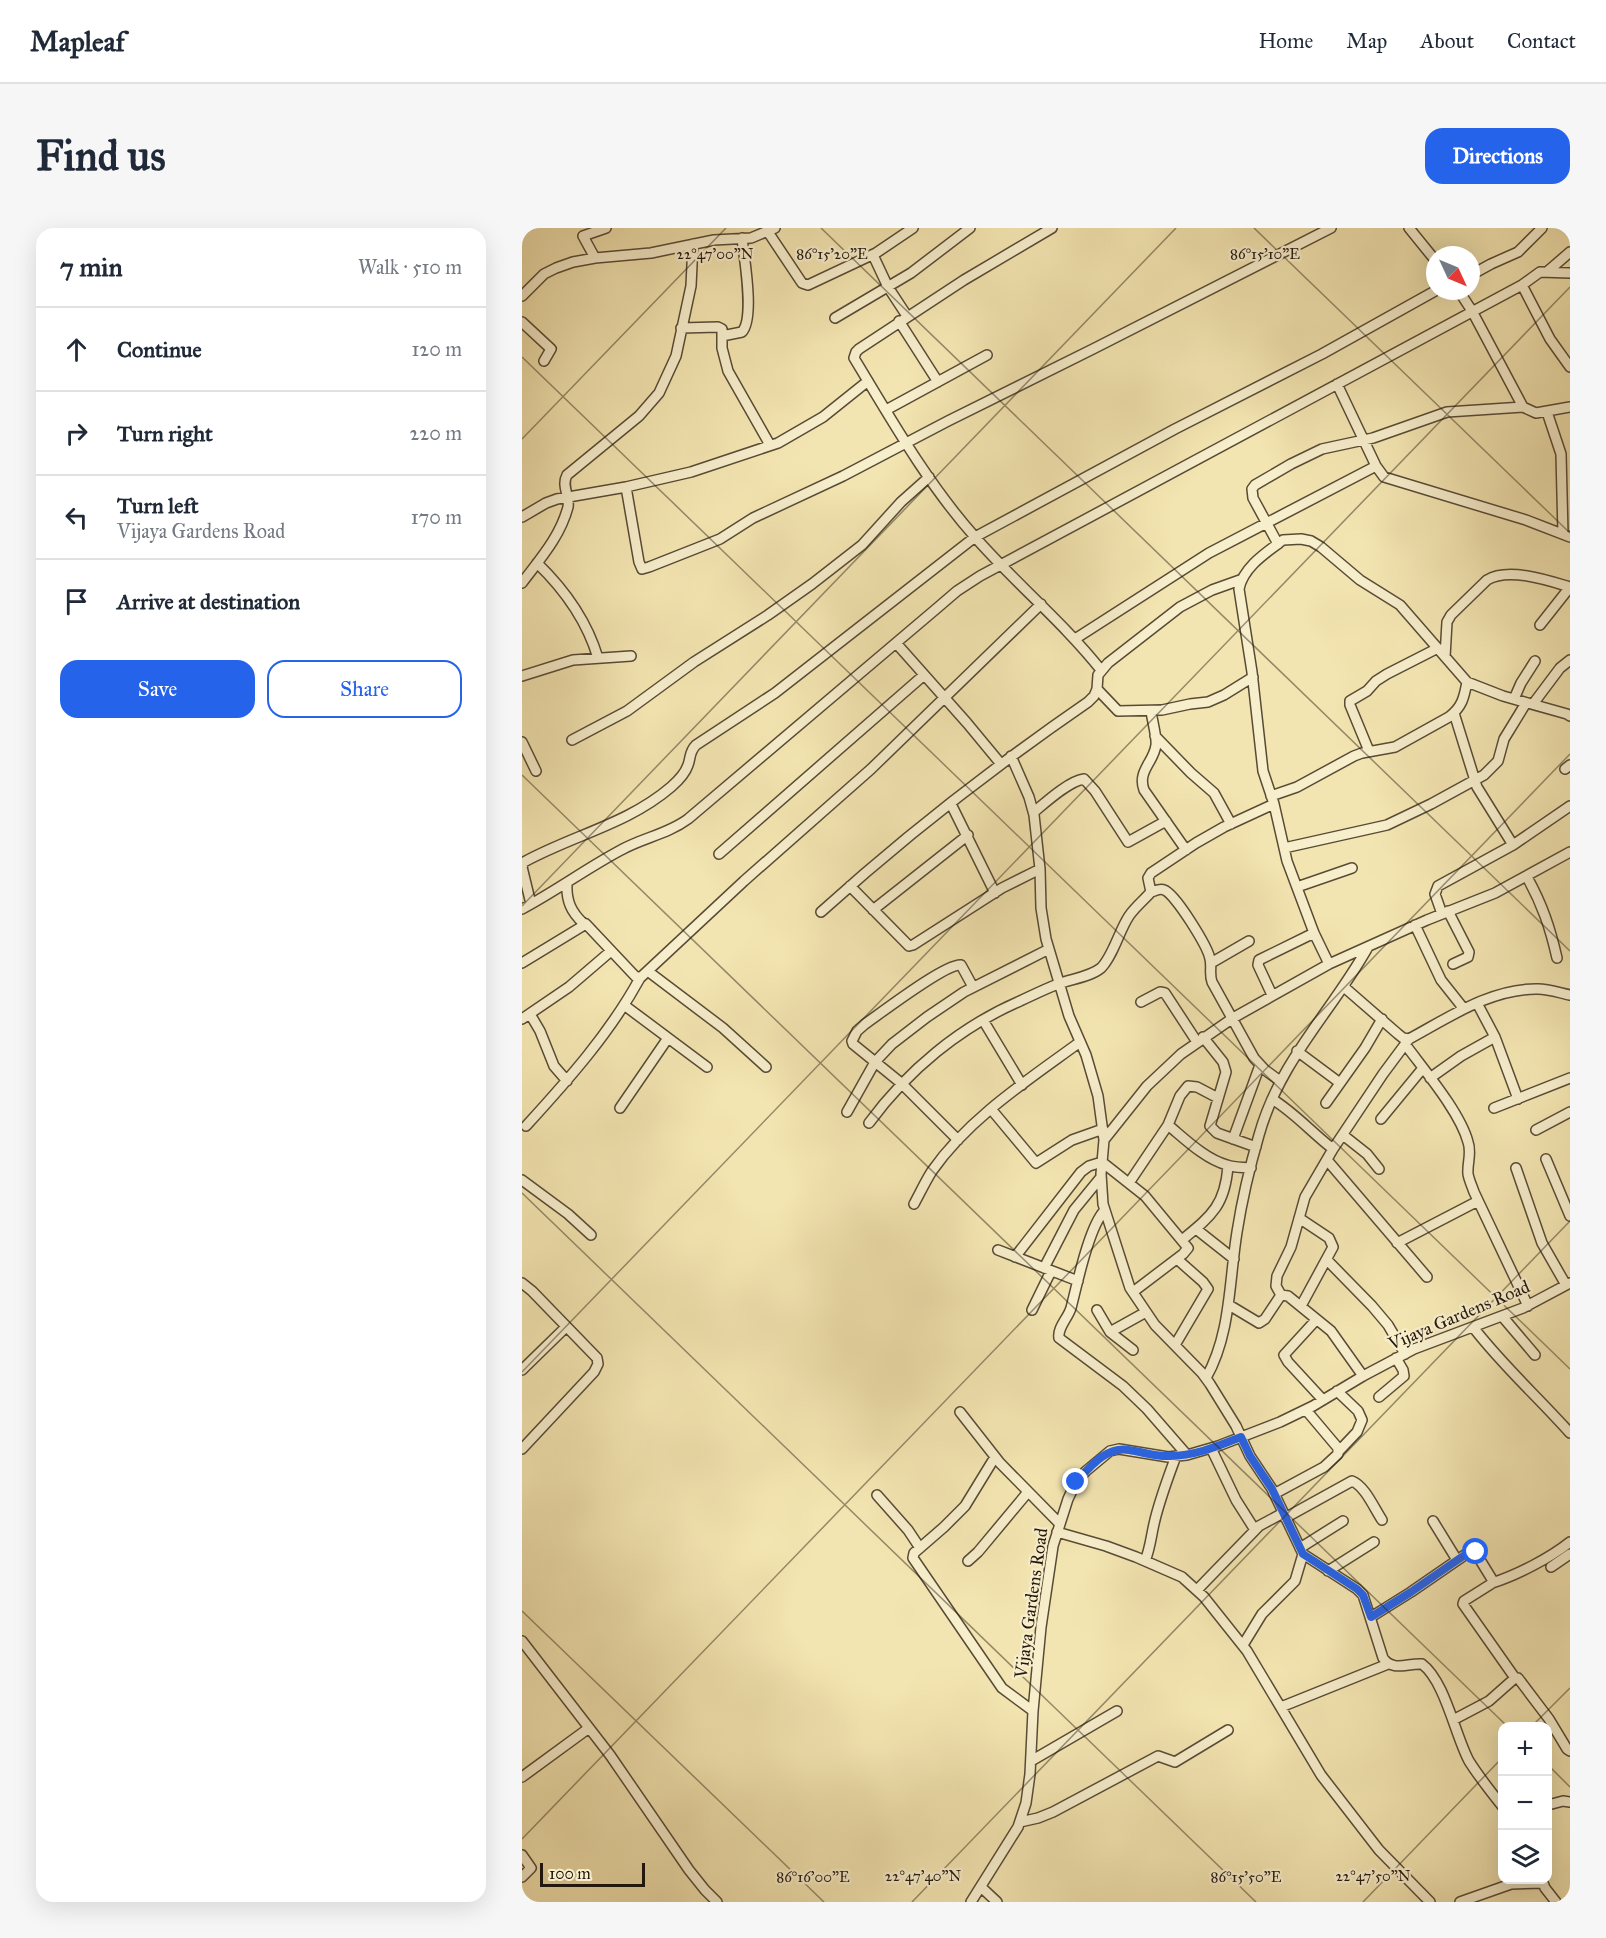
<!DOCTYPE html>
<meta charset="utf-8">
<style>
:root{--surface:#fff;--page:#f6f6f7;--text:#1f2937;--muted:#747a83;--line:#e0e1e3;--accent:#2563eb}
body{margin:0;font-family:"IM FELL Great Primer",serif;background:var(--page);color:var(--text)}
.controls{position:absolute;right:18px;bottom:18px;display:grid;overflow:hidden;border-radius:12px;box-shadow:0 6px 24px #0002}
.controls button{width:54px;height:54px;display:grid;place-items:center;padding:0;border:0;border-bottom:2px solid var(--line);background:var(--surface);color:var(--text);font:30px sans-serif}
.compass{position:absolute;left:904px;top:18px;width:54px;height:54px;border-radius:50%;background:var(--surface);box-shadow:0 6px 24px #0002;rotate:134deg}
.scale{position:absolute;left:18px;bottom:15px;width:105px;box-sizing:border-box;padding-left:6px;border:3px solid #24180d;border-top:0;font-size:16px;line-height:21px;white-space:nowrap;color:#24180d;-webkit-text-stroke:4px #f7eecc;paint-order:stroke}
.stop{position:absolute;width:18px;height:18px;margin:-14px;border:4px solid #2563eb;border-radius:50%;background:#fff}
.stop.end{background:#2563eb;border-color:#fff;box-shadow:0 2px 6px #0008}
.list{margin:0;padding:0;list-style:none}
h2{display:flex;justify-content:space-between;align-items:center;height:78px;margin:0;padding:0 24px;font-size:26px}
h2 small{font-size:20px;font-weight:400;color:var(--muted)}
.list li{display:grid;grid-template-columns:39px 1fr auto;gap:18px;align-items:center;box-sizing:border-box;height:84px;padding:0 24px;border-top:2px solid var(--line)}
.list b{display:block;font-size:22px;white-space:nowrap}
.list p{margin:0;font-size:20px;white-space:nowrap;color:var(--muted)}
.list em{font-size:20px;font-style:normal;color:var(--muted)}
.actions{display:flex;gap:12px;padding:18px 24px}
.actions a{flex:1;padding:14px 0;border:2px solid var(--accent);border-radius:18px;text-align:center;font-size:21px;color:var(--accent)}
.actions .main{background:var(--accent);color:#fff}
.icon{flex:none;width:33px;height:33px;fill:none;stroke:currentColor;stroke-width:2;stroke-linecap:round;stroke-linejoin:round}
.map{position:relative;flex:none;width:1048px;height:1674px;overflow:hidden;border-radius:18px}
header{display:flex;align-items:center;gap:36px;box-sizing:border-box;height:84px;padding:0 30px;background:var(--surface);border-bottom:2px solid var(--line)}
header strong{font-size:28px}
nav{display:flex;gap:33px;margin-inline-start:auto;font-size:21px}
.intro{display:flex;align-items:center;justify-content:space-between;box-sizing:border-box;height:144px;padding:0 36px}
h1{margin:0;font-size:42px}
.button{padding:15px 27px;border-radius:18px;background:var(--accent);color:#fff;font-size:21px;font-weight:700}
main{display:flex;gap:36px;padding:0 36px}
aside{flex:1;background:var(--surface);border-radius:18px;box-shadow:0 6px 24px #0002}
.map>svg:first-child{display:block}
</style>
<header>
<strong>Mapleaf</strong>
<nav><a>Home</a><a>Map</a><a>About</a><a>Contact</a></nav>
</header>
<div class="intro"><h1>Find us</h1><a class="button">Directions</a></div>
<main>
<aside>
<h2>7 min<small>Walk · 510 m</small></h2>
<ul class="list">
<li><svg class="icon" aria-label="ahead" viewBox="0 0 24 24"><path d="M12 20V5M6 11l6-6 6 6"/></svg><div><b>Continue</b></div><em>120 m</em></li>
<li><svg class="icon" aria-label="right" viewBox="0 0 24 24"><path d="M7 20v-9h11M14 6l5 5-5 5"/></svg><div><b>Turn right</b></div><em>220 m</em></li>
<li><svg class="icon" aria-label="left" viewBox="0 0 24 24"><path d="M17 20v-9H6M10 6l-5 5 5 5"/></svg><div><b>Turn left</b><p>Vijaya Gardens Road</p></div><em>170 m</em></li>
<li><svg class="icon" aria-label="arrive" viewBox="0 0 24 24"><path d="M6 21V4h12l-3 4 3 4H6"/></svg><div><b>Arrive at destination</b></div></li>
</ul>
<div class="actions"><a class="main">Save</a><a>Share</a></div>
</aside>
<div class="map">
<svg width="1048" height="1674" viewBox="0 0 1048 1674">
<rect width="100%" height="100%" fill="#f3e5b1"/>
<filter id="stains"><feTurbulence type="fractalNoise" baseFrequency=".00333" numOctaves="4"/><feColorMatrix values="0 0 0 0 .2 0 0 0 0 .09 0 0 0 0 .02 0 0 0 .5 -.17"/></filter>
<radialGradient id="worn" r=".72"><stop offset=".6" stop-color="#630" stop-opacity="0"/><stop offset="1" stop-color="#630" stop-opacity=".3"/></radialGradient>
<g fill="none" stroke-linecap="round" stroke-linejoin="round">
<defs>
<path id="minor" d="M530,0L442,52L337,121L334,124L332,130C369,191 405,255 453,309C493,355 541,394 579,442
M887,0L913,32
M246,4L280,55L286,57L354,25L391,0
M351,27L366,59L385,88
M73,30L61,8L84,0
M1026,43L1048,24
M949,47L969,36L996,24L1020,0
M1000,57L1028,111L1048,139
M937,63L950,83L1001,179L1014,185L1048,179
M0,68L22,46L34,40L51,34L73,30L129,25L192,12L229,10L253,0
M313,90L389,45L448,0
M377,93L416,154
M0,94L29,121L22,133
M159,100L196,99L200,101V120L206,143L248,217
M200,108L220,104C233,90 222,29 220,10
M815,156L854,238L862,249L1004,292L1048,309
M364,182L465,127
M1025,184L1039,226L1041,306
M104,259L169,244L256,215L301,189L346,153
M0,289L24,275L35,271L104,259L117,334L120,341L127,339L198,311L231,290L321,248L426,193L571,121L809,0
M756,316L731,270L730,261L733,257L769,236L800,221L851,210L925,184L1001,179
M15,335C42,361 65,393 76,430
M0,355C18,331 38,309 46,279C48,268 39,258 45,247L117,188L137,165L154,128L169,58L171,16
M1018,397L1048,359
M553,411L687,325L854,238
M374,415L445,495L479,536
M923,429L925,394L929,387L965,352C986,339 1025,352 1048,359
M0,448L51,432L109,428
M575,461L596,483L640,482L668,476L686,474L702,467L731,449
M992,471L999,455L1013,433
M1011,476L1038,440L1048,432
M629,483C630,492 635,509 634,517C632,534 615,543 622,562L664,622
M932,485L955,559L991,617
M633,508L669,545L692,565L709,596
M50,512L105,483L172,434L246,387L290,356L340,317L379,274L407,249
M0,514L14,543
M847,523L828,477V473L845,463L854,453L865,446L916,420
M489,528L507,569L512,587L518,641L519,680L524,711L547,788L564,827L576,868L582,912
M1043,541L1048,537
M749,568L775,559L832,528L840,525L873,519L927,489C940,479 942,470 945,454
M429,576L473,665
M512,584C524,574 547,553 562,551L573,563L606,614L644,593
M762,620L865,597L909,576L962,547L976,533L982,511L1004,475
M197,626L402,447
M1005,649C1020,676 1028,699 1035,730
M45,655C44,673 49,684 62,696
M328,658L387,718L391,717L480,660L518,641
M775,659L830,640
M629,664C633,663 638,660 642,662C653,665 686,719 688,731C690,739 687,746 690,754L732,830L743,842L758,853
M9,676L0,639L2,634C51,607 106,596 149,559C156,553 163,546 166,537C169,529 167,524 174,517L253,465L453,309L653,201L800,126L913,63
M0,681C34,663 65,640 99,622C120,610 146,606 166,591L414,381L435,363L458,348L1000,57L1018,44L1048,45
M351,682L446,607
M926,683L947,724L946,729L931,736
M299,684C383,608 473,538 566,474L572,468L575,461L576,447L586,435L658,379L690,362L718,352
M920,686L913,666L916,658L991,617L1048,578
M893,697L919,752L942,781
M0,735L64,696L113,748L118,750L222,653L349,541L519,376
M689,735L727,713
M807,736L792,705L765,633L752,576L741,543L730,444L717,361C721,339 745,324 761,312L779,311L789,313L799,319L838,352L878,377L945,454L981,468L1045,486L1048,488
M127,744L201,800L244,839
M822,759L876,806L881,810L887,811C926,790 969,760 1016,761C1027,761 1038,765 1048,767
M750,767L736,737L737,732L792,705
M619,774L638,764L643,765L675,814
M955,775L973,809L996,871
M102,777L185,839
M8,786L18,803L32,838L45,853
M0,791L47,759L89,723
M461,792L500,857
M681,809L701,834L704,844L688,898L695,905L734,919
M883,816C902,842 938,884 946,914C950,925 945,935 946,946C947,952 950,958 952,964L1006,1078
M775,823L818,855
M908,850L939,828L973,809
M750,871C773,885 790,905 811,921
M804,875L843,820L860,791
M98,880L146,810
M972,880L1048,850
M469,881L514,935L550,912L581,901
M325,884L353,834L370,816L405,789L442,764L527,721
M859,891L901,840
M347,895C386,842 438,799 498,773C511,767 523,761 536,756C549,751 568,749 579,740C591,728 597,703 607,688C613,679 622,672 629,664L626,650L629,645L674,615L702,599L752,576
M646,897C663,911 683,931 705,937C712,940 721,939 729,940
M4,898C46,852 88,805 118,750
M1014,902L1048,884
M821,907L845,926L857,941
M711,911L738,837
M436,912L379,855L331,816L330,813L335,803L343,796C359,785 424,735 439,737L451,759
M1024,931L1048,988
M805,932L905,1049
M994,940L1020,1015L1044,1057
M0,952L46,986L69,1007
M607,955L646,897L658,868L666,858L675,859L696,870
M392,976C398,965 403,954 410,943C447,890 506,852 558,814
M583,982C567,998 555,1057 549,1080C546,1090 535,1100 537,1110L601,1158L625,1181L665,1227
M777,990L807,1010L811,1019L779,1078
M674,1001L712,1031
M660,1012C689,988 703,978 706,938
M875,1015L956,973
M476,1022L556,1053
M493,1029L559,944L567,938L580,934L623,968L666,1020L661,1026L611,1064
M805,1032L850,1078L866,1097L883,1126
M522,1040L552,982L579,949
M0,1055L10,1063L75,1130L76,1136L72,1144L0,1221
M759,1067L754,1058L755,1048L769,1019L783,969L811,921L861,846L887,811
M707,1077L737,1095L743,1091L759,1067L766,1068L809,1103L841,1148
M510,1082L529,1043
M575,1082L588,1104L611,1122
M980,1088L1013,1127
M794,1092L762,1127L766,1134L801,1172
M951,1099C980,1137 1016,1169 1048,1205
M588,1104L624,1084
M653,1117L686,1061L681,1054L655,1031
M0,1142L44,1099
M684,1150C709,1106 707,1053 715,1004C720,972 728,938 737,907C758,832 809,785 846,719
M815,1163L836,1183L840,1192L835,1204L817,1223
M857,1169L882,1148L881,1142L874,1130
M438,1184L478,1235L537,1295
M689,1220L714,1272L733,1302
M473,1229L443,1278L422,1299L392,1325L391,1330L480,1460L511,1483
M752,1266L802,1239L816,1226V1220L784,1182
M355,1267L386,1302L398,1320
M763,1290L830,1253C843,1258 852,1280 860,1292
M911,1293L935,1332
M535,1304L584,1318L614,1329L660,1349L682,1369L725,1423L799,1547L857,1622L908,1674
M778,1320L821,1293
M446,1333L456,1324L506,1264
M623,1333C628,1321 629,1309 632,1296C637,1273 646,1250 654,1228
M1029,1339L1048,1326
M806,1343L852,1314
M970,1355C995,1347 1028,1330 1048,1314
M675,1362L737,1298L761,1285
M849,1389L889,1364L950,1322H952L971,1353L969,1356L942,1373L941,1376L993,1450
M0,1413L88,1527L167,1642L183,1662L195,1674
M721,1417L740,1386L773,1353L781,1326
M759,1479L866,1436
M931,1492L967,1473L993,1450H996L1027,1491L1045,1521L1048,1523
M509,1533L595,1483
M0,1549L67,1500
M1026,1577L1041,1573L1048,1574
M981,1579C969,1564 957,1549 947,1533C933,1507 923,1453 900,1436C885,1435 871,1444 861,1430L841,1367L835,1361L781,1326L750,1261L728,1228L714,1198L688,1156L680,1145L633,1097L608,1060L581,976L579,946L582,912L625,858L659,826L711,790L807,736L905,692L973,665L1048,624
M498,1594L516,1590L531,1584L636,1528L653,1534L706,1502
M0,1627L9,1640L0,1649
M1020,1652L1023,1660L1034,1674
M459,1659L475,1674
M449,1674L496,1599L504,1575L508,1546L511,1483L519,1399L531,1318L546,1271L554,1254L564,1243L588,1223L597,1221L646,1229L665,1227L696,1218L758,1194L791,1178L841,1148L892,1121L1001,1080L1048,1055
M938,1674L989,1656L1021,1655"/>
</defs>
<!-- minor casing -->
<use href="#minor" stroke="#584b36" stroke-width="12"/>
<!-- minor -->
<use href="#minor" stroke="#f7eecc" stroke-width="9"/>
</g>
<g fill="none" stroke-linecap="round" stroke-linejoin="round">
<!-- route -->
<path stroke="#2563eb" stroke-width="8" d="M554,1254C568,1239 584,1218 607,1222C621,1224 634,1229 648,1228C673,1228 696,1218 719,1209L728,1228L750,1261L781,1326L835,1361L841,1367L849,1389L889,1364L950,1322L954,1324"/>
</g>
<!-- ticks -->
<path fill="none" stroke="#24180d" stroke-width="1.5" stroke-opacity="0.45" d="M299,0L1048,723M732,0L1048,305M0,129L1048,1141M0,211L204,0M0,547L985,1498M0,678L654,0M0,965L734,1674M0,1144L1048,59M0,1383L302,1674M1010,1498L1048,1460M1026,1537L1048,1559M0,1611L1048,526M390,1674L1048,993M841,1674L981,1529"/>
<g text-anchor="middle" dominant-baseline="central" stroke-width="4.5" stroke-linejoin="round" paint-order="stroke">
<!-- street labels -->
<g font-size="18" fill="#24180d" stroke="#f7eecc">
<text transform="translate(937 1087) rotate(-23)">Vijaya Gardens Road</text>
<text transform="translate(509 1375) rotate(-82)">Vijaya Gardens Road</text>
</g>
</g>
<g font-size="15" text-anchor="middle" fill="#24180d" stroke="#f7eecc" stroke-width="4.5" stroke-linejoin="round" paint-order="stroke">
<text x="310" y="31">86°15'20"E</text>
<text x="743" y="31">86°15'10"E</text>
<text x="193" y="31">22°47'00"N</text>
<text x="401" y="1653">22°47'40"N</text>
<text x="851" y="1653">22°47'50"N</text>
<text x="291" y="1654">86°16'00"E</text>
<text x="724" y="1654">86°15'50"E</text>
</g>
<rect width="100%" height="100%" filter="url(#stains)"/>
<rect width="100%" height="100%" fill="url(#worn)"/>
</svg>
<div class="controls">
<button>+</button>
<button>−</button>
<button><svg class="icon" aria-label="layers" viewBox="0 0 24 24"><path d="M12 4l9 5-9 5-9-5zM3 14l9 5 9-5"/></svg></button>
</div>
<svg class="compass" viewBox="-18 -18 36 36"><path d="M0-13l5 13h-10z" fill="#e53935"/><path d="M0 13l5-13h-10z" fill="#747a83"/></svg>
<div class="scale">100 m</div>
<div class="stop" style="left:954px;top:1324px"></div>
<div class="stop end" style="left:554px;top:1254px"></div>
</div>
</main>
